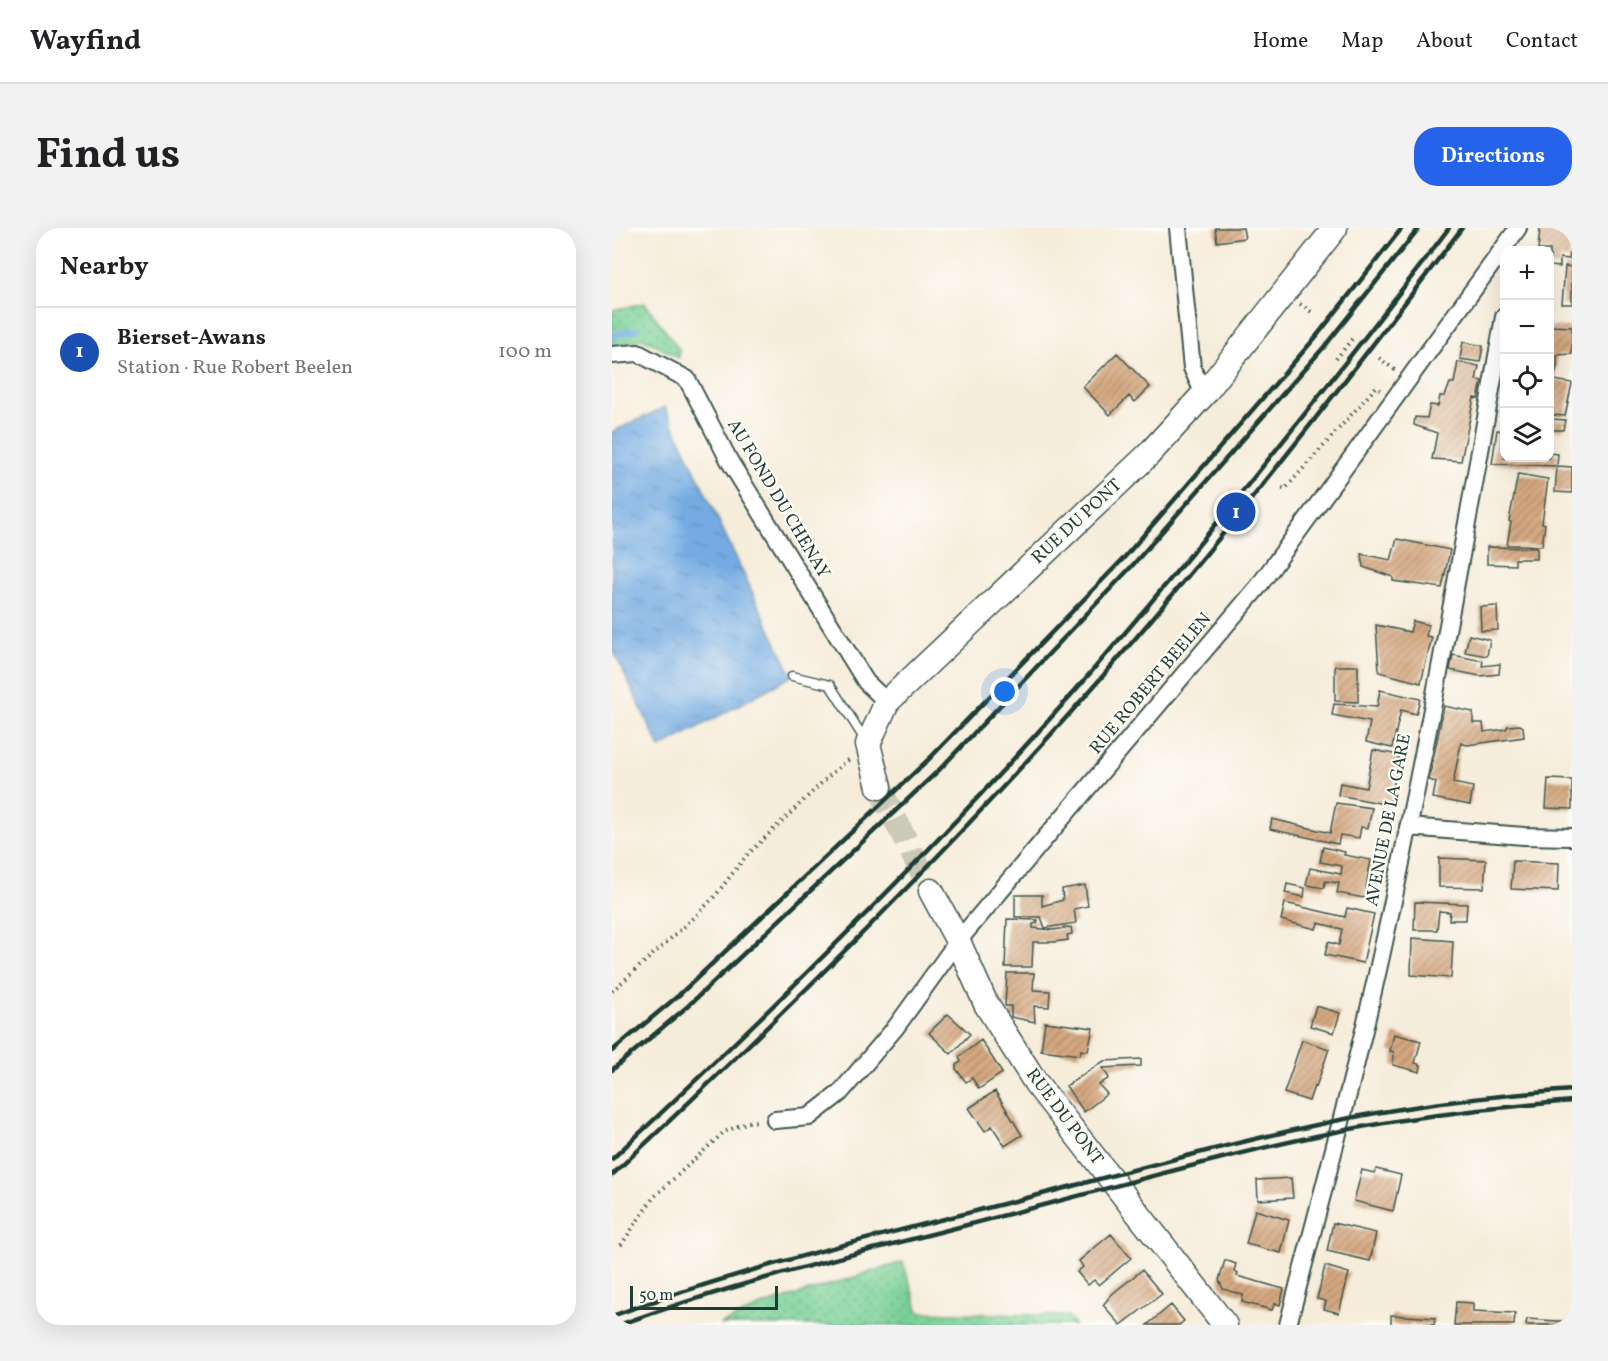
<!DOCTYPE html>
<meta charset="utf-8">
<style>
:root{--surface:#fff;--page:#f2f2f2;--text:#202124;--muted:#757577;--line:#e0e0e0;--accent:#2563eb}
body{margin:0;font-family:Vollkorn,serif;background:var(--page);color:var(--text)}
.controls{position:absolute;right:18px;top:18px;display:grid;overflow:hidden;border-radius:12px;box-shadow:0 6px 24px #0002}
.controls button{width:54px;height:54px;display:grid;place-items:center;padding:0;border:0;border-bottom:2px solid var(--line);background:var(--surface);color:var(--text);font:30px sans-serif}
.scale{position:absolute;left:18px;bottom:15px;width:148px;box-sizing:border-box;padding-left:6px;border:3px solid #1f3d34;border-top:0;font-size:16px;line-height:21px;white-space:nowrap;color:#1f3d34;-webkit-text-stroke:4px #fdfcf7;paint-order:stroke}
.you{position:absolute;left:393px;top:464px;width:21px;height:21px;margin:-15px;border:4px solid #fff;border-radius:50%;background:#1a73e8;box-shadow:0 0 0 9px #1a73e833}
.badge{display:grid;place-items:center;width:39px;height:39px;border-radius:50%;background:var(--accent);color:#fff;font-size:20px;font-weight:700}
.pin{position:absolute;translate:-50% -50%;border:3px solid #fff;box-shadow:0 2px 6px #0006}
.list{margin:0;padding:0;list-style:none}
h2{display:flex;justify-content:space-between;align-items:center;height:78px;margin:0;padding:0 24px;font-size:26px}
h2 small{font-size:20px;font-weight:400;color:var(--muted)}
.list li{display:grid;grid-template-columns:39px 1fr auto;gap:18px;align-items:center;box-sizing:border-box;height:90px;padding:0 24px;border-top:2px solid var(--line)}
.list b{display:block;font-size:22px;white-space:nowrap}
.list p{margin:0;font-size:20px;white-space:nowrap;color:var(--muted)}
.list em{font-size:20px;font-style:normal;color:var(--muted)}
.icon{flex:none;width:33px;height:33px;fill:none;stroke:currentColor;stroke-width:2;stroke-linecap:round;stroke-linejoin:round}
.map{position:relative;flex:none;width:960px;height:1097px;overflow:hidden;border-radius:24px}
header{display:flex;align-items:center;gap:36px;box-sizing:border-box;height:84px;padding:0 30px;background:var(--surface);border-bottom:2px solid var(--line)}
header strong{font-size:28px}
nav{display:flex;gap:33px;margin-inline-start:auto;font-size:21px}
.intro{display:flex;align-items:center;justify-content:space-between;box-sizing:border-box;height:144px;padding:0 36px}
h1{margin:0;font-size:42px}
.button{padding:15px 27px;border-radius:24px;background:var(--accent);color:#fff;font-size:21px;font-weight:700}
main{display:flex;gap:36px;padding:0 36px}
aside{flex:1;background:var(--surface);border-radius:24px;box-shadow:0 6px 24px #0002}
.map>svg:first-child{display:block}
</style>
<header>
<strong>Wayfind</strong>
<nav><a>Home</a><a>Map</a><a>About</a><a>Contact</a></nav>
</header>
<div class="intro"><h1>Find us</h1><a class="button">Directions</a></div>
<main>
<aside>
<h2>Nearby<small></small></h2>
<ul class="list">
<li><span class="badge" style="background:#1a4fb4">1</span><div><b>Bierset-Awans</b><p>Station · Rue Robert Beelen</p></div><em>100 m</em></li>
</ul>
</aside>
<div class="map">
<svg width="960" height="1097" viewBox="0 0 960 1097">
<defs>
<pattern id="grass-dots" width="8" height="8" patternUnits="userSpaceOnUse" patternTransform="scale(1.5)"><rect width="8" height="8" fill="#78d096"/><path d="M2 2h.1M6 6h.1" fill="none" stroke="#62aa7b" stroke-width="1.8" stroke-linecap="round"/></pattern>
<pattern id="water-ripples" width="26" height="14" patternUnits="userSpaceOnUse" patternTransform="scale(1.5)"><rect width="26" height="14" fill="#73abe2"/><path d="M2 4q2-2 4 0t4 0M15 11q2-2 4 0t4 0" fill="none" stroke="#5e8cb8"/></pattern>
<pattern id="building-hatch" width="6" height="6" patternUnits="userSpaceOnUse" patternTransform="scale(1.5)"><rect width="6" height="6" fill="#d5a880"/><path d="M-1 1l2-2M0 6l6-6M5 7l2-2" fill="none" stroke="#ac8a6a"/></pattern>
</defs>
<rect width="100%" height="100%" fill="#fdfcf7"/>
<filter id="ink" filterUnits="userSpaceOnUse"><feTurbulence type="fractalNoise" baseFrequency=".0167" numOctaves="2"/><feDisplacementMap in="SourceGraphic" scale="12" xChannelSelector="R" yChannelSelector="G"/><feConvolveMatrix kernelMatrix="1 2 1 2 8 2 1 2 1" color-interpolation-filters="sRGB"/></filter>
<filter id="wash" filterUnits="userSpaceOnUse"><feTurbulence type="fractalNoise" baseFrequency=".008" numOctaves="4" result="noise"/><feDisplacementMap in="SourceGraphic" scale="24" xChannelSelector="R" yChannelSelector="G"/><feGaussianBlur stdDeviation="1.35" result="paint"/><feColorMatrix in="noise" values="0 0 0 0 0 0 0 0 0 0 0 0 0 0 0 0 0 1.4 0 .05"/><feComposite in="paint" operator="in"/></filter>
<g filter="url(#wash)">
<rect width="100%" height="100%" fill="#f6ecda"/>
<!-- grass -->
<path fill="url(#grass-dots)" stroke="#4c8665" stroke-width="1.5" d="M33,75L68,123L67,130L31,110L0,120V82Z
M291,1034L307,1084L456,1088L463,1097H108L149,1078Z"/>
<!-- water -->
<path fill="url(#water-ripples)" stroke="#49748b" stroke-width="1.5" d="M53,179L180,448L48,520L0,420V204Z"/>
<g fill="none" stroke-linecap="round" stroke-linejoin="round">
<!-- stream -->
<path stroke="#73abe2" stroke-width="6" d="M0,108L25,101"/>
</g>
<g id="blocks">
<!-- building -->
<path fill="url(#building-hatch)" d="M603,0H631L633,10L605,14Z
M928,0H960L957,31L948,30V39L938,38V22H926Z
M953,38L960,39V76H950Z
M938,98L960,99V126L945,127V138L942,152L960,155L953,188L938,187Z
M851,114L871,118L868,134L848,131Z
M505,125L538,159L523,174L517,168L498,187L471,159Z
M846,134L867,138L864,152L870,153L866,171L862,170L849,233L820,231L825,205L802,197L803,189L815,190L818,177L826,178L828,168H833L838,155H842Z
M938,191L953,192L951,202H938Z
M885,202L892,203V230H938V225L946,226L945,238L880,236Z
M945,238L960,239V265L943,264Z
M906,246L936,251L930,295L933,296L930,318L895,317L899,294L897,293Z
M785,311L838,322L830,360L781,353V349L751,339L749,326L779,332Z
M875,319L925,320V331H903V337L875,336Z
M885,378L886,402L869,403L868,379Z
M801,393L817,397L814,408L820,409L809,455L767,444L764,397L798,404Z
M857,407L878,412L875,428L853,424Z
M841,427L871,433L870,438L888,436L887,446L868,448L838,442Z
M723,438H746V474L723,473Z
M768,462L808,471L804,486L789,482L780,520L754,514L758,494L720,487L722,476L765,479Z
M832,478L861,484V495H871L872,504L894,501L896,498L908,497L911,499L912,509L855,517L849,515L841,555L861,559L858,577L821,570L824,554L817,552Z
M761,522L787,527L778,577L726,567L728,555L754,560Z
M936,551L960,552V581L934,580Z
M724,575L760,580L756,600L749,599L747,610L728,607L726,616L658,601L660,591L718,605Z
M711,619L733,624L732,627L759,632L752,670L725,665L727,655L713,653L712,660L694,657L698,640L729,646L730,638L708,634Z
M827,630L874,632L872,660L827,659Z
M901,633L947,635L946,663L899,661Z
M675,656L693,660L692,669L673,665Z
M473,657L476,678L462,681L464,695L433,700L429,689H403V667H430V678L451,672L450,661Z
M803,674L855,676L854,692H837L838,684L827,683L825,702H802Z
M673,675L733,689L735,680L762,686L751,735L713,727L716,714L727,717L730,701L706,695L704,701L669,692Z
M395,691L426,692L425,695L421,696V700L441,702L459,699L460,706L455,707L456,712L442,714H421L420,739H393Z
M800,710L841,713L839,750L799,747Z
M395,745H422L421,762L438,763L437,779L422,778L423,794L399,789V778H393Z
M704,778L728,785L722,805L698,798Z
M336,786L358,806L339,826L317,805Z
M433,794L481,800L476,823L469,822L468,827L429,822Z
M782,806L809,813L803,835L809,837L808,844L781,837L782,824L778,823Z
M369,812L390,845L367,861L360,850L354,854L344,841V837L349,834L347,829Z
M690,812L717,821L704,859L702,858L697,873L672,865Z
M529,831V838L491,840L497,850L487,857L495,866L472,884L454,858L492,833Z
M383,863L410,907L393,918L380,898L373,903L357,880Z
M764,941L789,947L781,983L742,973L750,942L762,945Z
M679,950L681,970L646,972L645,952Z
M643,982L677,992L669,1025L634,1016Z
M721,995L764,1005L758,1033L715,1023Z
M499,1006L519,1030L487,1057L482,1052L476,1057L465,1044L471,1039L467,1033Z
M613,1032L624,1036L622,1043L626,1045L625,1048L672,1061L668,1077L663,1075L660,1082L630,1074L631,1067L611,1061L607,1052Z
M713,1038L737,1045L727,1085L712,1081L714,1073L705,1071Z
M530,1042L550,1066L509,1097L491,1077L500,1066Z
M844,1074L861,1075V1083L903,1085L902,1097H842Z
M559,1077L572,1093L567,1097H535Z
M779,1087L823,1090L822,1097H779Z
M915,1091L960,1094V1097H914Z"/>
</g>
</g>
<g filter="url(#ink)">
<use href="#blocks" fill-opacity="0" stroke="#3f574d" stroke-width="1.5"/>
<g fill="none" stroke-linecap="round" stroke-linejoin="round">
<!-- secondary-tunnel -->
<path stroke="#cbc9b9" stroke-width="24" stroke-dasharray="24 12" stroke-linecap="butt" d="M267,559L319,663"/>
<defs>
<path id="lane" d="M180,448L218,457L253,512"/>
<path id="street" d="M566,0L580,140L592,166
M0,127L26,125L75,151L118,234L254,454L275,474
M796,599L912,608L960,609
M163,892L197,889L228,865L284,799L346,713L646,359L906,0
M676,1097C709,969 745,840 773,710C818,504 855,297 892,89"/>
<path id="secondary" d="M267,559L256,516L275,474L536,227L592,166L723,0
M319,663L346,713L374,776L424,855L613,1097"/>
</defs>
<!-- lane casing -->
<use href="#lane" stroke="#3f574d" stroke-width="11"/>
<!-- street casing -->
<use href="#street" stroke="#3f574d" stroke-width="20"/>
<!-- secondary casing -->
<use href="#secondary" stroke="#3f574d" stroke-width="27"/>
<!-- path -->
<path stroke="#3f574d" stroke-width="4" stroke-dasharray="1.5 4.5" stroke-linecap="butt" d="M688,76L702,86
M767,130L783,142
M724,131L740,111
M670,260L673,261L764,159L768,162
M0,763L84,688L103,668L134,628L220,545L239,530
M9,1017L41,970L112,904L136,894L148,893"/>
<!-- lane -->
<use href="#lane" stroke="#fff" stroke-width="8"/>
<!-- street -->
<use href="#street" stroke="#fff" stroke-width="16"/>
<!-- secondary -->
<use href="#secondary" stroke="#fff" stroke-width="24"/>
<!-- rail -->
<path stroke="#1f3d34" stroke-width="4.5" d="M0,823L67,767L318,530L510,332L703,110L790,0
M0,842L76,778L328,541L519,339L712,119L807,0
M0,931C157,785 310,635 452,475C587,322 713,163 837,0
M0,947C159,798 315,646 460,483C598,328 725,165 850,0
M0,1088C134,1039 273,1006 411,971C523,942 635,910 748,888C818,875 889,867 960,862
M7,1097C135,1050 269,1020 401,985C527,953 654,914 784,893C842,884 901,878 960,873"/>
</g>
</g>
<g text-anchor="middle" dominant-baseline="central" stroke-width="4.5" stroke-linejoin="round" paint-order="stroke">
<!-- street labels -->
<g font-size="18" fill="#1f3d34" stroke="#fdfcf7">
<text transform="translate(166 271) rotate(59)">AU FOND DU CHENAY</text>
<text transform="translate(465 294) rotate(-43)">RUE DU PONT</text>
<text transform="translate(539 456) rotate(-50)">RUE ROBERT BEELEN</text>
<text transform="translate(777 592) rotate(-79)">AVENUE DE LA GARE</text>
<text transform="translate(452 889) rotate(53)">RUE DU PONT</text>
</g>
</g>
</svg>
<div class="controls">
<button>+</button>
<button>−</button>
<button><svg class="icon" aria-label="locate" viewBox="0 0 24 24"><circle cx="12" cy="12" r="6"/><path d="M12 2v4M12 18v4M2 12h4M18 12h4"/></svg></button>
<button><svg class="icon" aria-label="layers" viewBox="0 0 24 24"><path d="M12 4l9 5-9 5-9-5zM3 14l9 5 9-5"/></svg></button>
</div>
<div class="scale">50 m</div>
<div class="you"></div>
<div class="pin badge" style="left:624px;top:284px;background:#1a4fb4">1</div>
</div>
</main>
